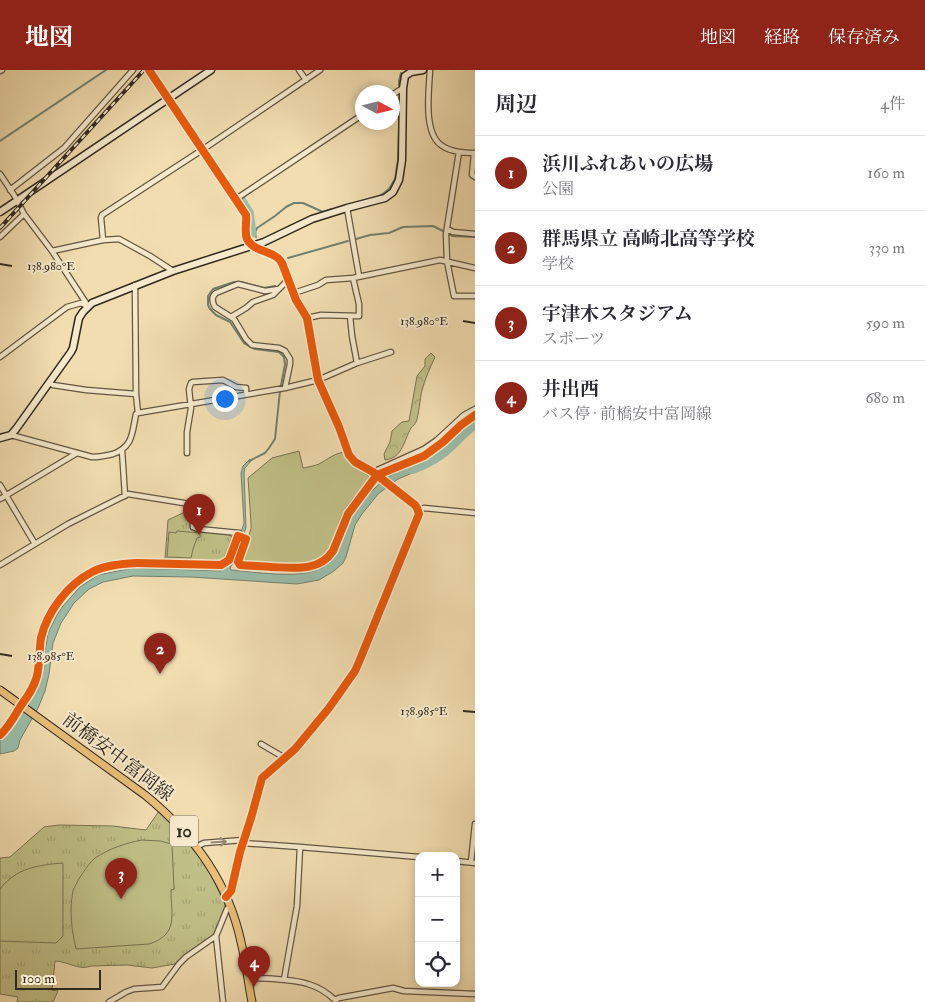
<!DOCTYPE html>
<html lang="ja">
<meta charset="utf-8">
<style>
:root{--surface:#fff;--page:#f2f2f3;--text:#2b2b33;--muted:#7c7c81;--line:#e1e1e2;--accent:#8f2418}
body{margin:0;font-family:"IM FELL Double Pica","Noto Serif JP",serif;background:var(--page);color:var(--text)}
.controls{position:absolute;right:15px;bottom:15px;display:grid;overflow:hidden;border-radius:10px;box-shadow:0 2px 8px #0003}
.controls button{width:45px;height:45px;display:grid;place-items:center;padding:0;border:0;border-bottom:1px solid var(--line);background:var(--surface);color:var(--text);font:25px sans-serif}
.compass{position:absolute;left:355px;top:15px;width:45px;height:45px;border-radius:50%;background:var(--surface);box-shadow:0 2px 8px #0003;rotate:97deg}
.scale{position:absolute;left:15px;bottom:12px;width:86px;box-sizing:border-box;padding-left:5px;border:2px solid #32291f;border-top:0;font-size:14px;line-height:18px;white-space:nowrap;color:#32291f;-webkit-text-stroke:4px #f6e9cc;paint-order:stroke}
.you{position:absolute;left:224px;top:328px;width:18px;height:18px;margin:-12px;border:4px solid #fff;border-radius:50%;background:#1a73e8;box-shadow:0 0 0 8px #1a73e833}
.badge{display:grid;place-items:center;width:32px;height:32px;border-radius:50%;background:var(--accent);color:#fff;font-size:16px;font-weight:700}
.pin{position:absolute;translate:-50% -41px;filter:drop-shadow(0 1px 2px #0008)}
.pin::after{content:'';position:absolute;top:26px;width:18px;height:15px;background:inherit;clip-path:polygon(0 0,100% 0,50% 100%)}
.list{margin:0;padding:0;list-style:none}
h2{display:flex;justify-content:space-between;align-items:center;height:65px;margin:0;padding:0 20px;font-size:21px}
h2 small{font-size:16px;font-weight:400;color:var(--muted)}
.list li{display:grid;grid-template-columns:32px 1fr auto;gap:15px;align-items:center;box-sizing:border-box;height:75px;padding:0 20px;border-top:1px solid var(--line)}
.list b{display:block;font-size:19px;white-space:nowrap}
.list p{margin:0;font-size:16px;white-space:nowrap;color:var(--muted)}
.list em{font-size:16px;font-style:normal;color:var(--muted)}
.icon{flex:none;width:28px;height:28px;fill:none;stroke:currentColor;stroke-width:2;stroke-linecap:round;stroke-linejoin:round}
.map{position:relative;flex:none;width:475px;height:932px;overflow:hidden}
header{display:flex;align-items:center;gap:30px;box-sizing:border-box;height:70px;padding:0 25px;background:var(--accent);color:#fff}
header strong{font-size:24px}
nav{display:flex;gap:28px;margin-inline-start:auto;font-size:18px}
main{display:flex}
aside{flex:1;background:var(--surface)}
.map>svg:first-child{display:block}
</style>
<header>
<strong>地図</strong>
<nav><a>地図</a><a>経路</a><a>保存済み</a></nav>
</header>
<main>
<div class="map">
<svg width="475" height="932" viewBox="0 0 475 932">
<defs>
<pattern id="grass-tufts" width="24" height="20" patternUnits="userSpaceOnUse" patternTransform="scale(1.25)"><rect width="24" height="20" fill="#c0bf87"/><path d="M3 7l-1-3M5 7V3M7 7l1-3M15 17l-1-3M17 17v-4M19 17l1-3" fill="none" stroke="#a5a474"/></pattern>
<pattern id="forest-crowns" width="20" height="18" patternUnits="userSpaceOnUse" patternTransform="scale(1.25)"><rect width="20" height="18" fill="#c0bf87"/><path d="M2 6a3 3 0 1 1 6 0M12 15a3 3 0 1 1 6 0" fill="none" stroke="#a5a474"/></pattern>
</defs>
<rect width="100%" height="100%" fill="#f1ddb0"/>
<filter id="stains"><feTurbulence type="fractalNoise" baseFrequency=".004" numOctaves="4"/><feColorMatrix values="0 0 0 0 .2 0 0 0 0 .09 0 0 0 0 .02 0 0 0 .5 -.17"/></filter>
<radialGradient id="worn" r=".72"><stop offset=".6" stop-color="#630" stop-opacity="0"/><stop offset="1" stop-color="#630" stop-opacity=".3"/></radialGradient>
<!-- grass -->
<path fill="url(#grass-tufts)" stroke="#797453" d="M191,439L190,457L191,460L228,464L232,467L224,488L221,492L165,489L168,450Z
M159,741C183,760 198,785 215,810L214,811L225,834V838L214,864L175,894L152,898L127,895L91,896C79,901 67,891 55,891L52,920L58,921L53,932H17L18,927L0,924V788L10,787L44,757L59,755L113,756L146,760Z"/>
<!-- forest -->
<path fill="url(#forest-crowns)" stroke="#797453" d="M431,283L435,287C430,298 425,309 422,320C420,328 419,345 416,352C415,354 413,356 411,358C404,370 403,388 385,390L384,384L390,372L392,361L402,352L409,351L417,306L425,296V289Z"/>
<!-- garden -->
<path fill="#c0bf87" stroke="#797453" d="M299,381L303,398C308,397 314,396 319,394C328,389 335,383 345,382C351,396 360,399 371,408C363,417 350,431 344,441C337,453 336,468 328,480C317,499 285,496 267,494C256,493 251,494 240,491L251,459V453L248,408L272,388Z
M177,461L200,463V467L197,468L193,479L191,488L167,487L169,462L176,463Z
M142,770L160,771L172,774L174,819L171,820C171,846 179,864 149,874L76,879C73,866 71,854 71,840C71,834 72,826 73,821C76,812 88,794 95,788C109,779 125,773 142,770Z
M63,793V866L56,873L0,871V819C16,798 38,795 63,793Z"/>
<!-- water -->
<path fill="#9bbca8" stroke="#718171" d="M250,389L251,391L245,398L244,403L246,457L237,486L230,498L231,500C255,502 297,509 319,499C342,489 341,464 352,445C361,431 379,412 393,404C401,399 412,397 422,393L424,398L398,409L378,424L362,444L355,455L346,487L343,493L334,501L319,510L297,514L191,507L133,506L103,512L89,519L74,533L61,553L53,573L49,604L45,621L38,638L20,670L18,678L14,681L0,684V671L8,663L22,643L35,622L41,606L48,563L57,545L63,536L80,517L98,505L133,498L221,501L230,493L233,487L244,453L241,403L243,396Z"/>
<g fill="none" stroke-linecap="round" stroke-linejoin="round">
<!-- stream -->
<path stroke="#718171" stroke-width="2" d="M399,15V11L401,3
M0,71L106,0
M363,131L379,126L384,123L389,119L395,109L398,90L400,25
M449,164L452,166L475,167
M256,167L254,164L257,158L275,146L286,137L294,133H303L323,142L332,139
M356,169L370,165L389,163L403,157L433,156L443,161
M288,188L348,171
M249,391L265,383L269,378L275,369L280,321L285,294L284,287L279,282L255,279L244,273L230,252L216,245L210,239L208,235V226L213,219L234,212H241L264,218L275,216"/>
<!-- canal -->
<path stroke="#9bbca8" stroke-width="6" d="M242,128L251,143L253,160L254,164"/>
<!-- river -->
<path stroke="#9bbca8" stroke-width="10" d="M412,399C421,396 431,391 440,385C453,376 462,363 475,354"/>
<defs>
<path id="street" d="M149,0L246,145C247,153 244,161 247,169C254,183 275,180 282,193L296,230L307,248L318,310L339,357L349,385L355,392L373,402L415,435L417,438L419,444L359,592L355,601L329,638L295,679L262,708L251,748L240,782L231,821L226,827
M299,0L306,10
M430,0C429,20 423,62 441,75C450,82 464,83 475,83
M0,1L2,0
M392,25L403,18
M459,82L446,164L447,191L454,226H475
M474,84L472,105L475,107
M0,104L14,125L24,144L52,181L88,236
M10,120L64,78L133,0
M236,129L362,45
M347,138L359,206
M447,159L453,162L475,164
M0,167L24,144
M103,170L101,148L102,145L202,80L320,0
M52,181L103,170L119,169L150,186L173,201
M135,215L136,324L138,343
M279,219L265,221L238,214L216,223C211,227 212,232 215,237L234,249L246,269L252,275L279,278L285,281L290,289V294L285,318
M294,223L318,215L326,210L353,208L440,190L475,198
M350,246L352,266L357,293
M231,247L246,238L253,232L273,225L284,214L288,208
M307,248L321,245L359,246V234L353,208
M0,287L67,237L81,233L87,236
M50,313L53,315L86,320L136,324
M11,365L92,387C100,387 105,386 113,384C133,377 132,363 136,344L138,343L285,318L318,310L357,293L391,282
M122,380L125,426
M187,383V362L191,338L189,319L191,313L193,312L223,310L236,317L246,318V324
M373,402L424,379L437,370L464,345L475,339
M0,415L35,474
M0,429L77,383
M418,440L424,438L475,443
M238,466L239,467
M0,495L68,454L128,424L190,434L193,438V457L198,459L239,463
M261,674L285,688
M242,773L300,777L419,787
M196,777L204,773L243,770
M456,791L475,793
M471,792L475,754
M216,866L223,932
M248,909C259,907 297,910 308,914C318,917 329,924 336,931
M284,910L297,836L300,777
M335,930L339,928L393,918L404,921L475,924
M109,932L126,922L134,919L162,917L179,894L186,887L216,866L227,839L230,836"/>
<path id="secondary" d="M0,142L211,0
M0,368L11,365L16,359L71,282L73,278L79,248L83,242L92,233L173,201L264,172L312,149L347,138L385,128L393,122L399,110L402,90L403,18L405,6L411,2L423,0"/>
<path id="primary" d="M0,620L145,725C193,764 228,811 241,872C246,892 248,912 252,932"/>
</defs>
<!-- street casing -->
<use href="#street" stroke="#625643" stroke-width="7"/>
<!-- secondary casing -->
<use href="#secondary" stroke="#32291f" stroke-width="9"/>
<!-- primary casing -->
<use href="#primary" stroke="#32291f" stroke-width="9"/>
<!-- street -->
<use href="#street" stroke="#f6e9cc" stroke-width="4.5"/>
<!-- secondary -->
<use href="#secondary" stroke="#f6e9cc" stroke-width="6"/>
<!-- primary -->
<use href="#primary" stroke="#e8be78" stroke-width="7"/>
<defs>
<path id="rail" d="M0,158L144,0"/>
</defs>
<!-- rail casing -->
<use href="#rail" stroke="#32291f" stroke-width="4"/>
<!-- rail -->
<use href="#rail" stroke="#f6e9cc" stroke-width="2" stroke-dasharray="5.5" stroke-linecap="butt"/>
<defs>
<path id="cycleway" d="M149,0L246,145C247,153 244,161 247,169C254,183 275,180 282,193L296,230L307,248L318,310L339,357L349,385L355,392L373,402L415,435L417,438L419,444L359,592L355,601L329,638L295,679L262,708L251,748L240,782L231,821L226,827
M0,665C9,657 14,647 20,637C27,627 34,618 37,606C40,594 39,580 41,568C47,542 68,514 92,502C106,495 122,494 137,493L221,495L229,490L238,466L246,469L238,492L240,495C251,496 261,496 272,497C294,498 319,502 333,481L348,444L377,405L424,386L443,372L461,355L475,345"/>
</defs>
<!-- cycleway casing -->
<use href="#cycleway" stroke="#f6e9cc" stroke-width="11"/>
<!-- cycleway -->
<use href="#cycleway" stroke="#e8590c" stroke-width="8"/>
</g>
<!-- one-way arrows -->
<defs><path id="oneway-shaft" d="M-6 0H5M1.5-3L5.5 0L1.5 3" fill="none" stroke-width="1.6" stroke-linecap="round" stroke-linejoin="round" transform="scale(1.25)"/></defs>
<use stroke="#948976" href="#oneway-shaft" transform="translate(219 772) rotate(-4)"/>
<!-- ticks -->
<path fill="none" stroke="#32291f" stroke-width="2" d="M0,194L12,196M463,251L475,253M0,584L12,586M463,641L475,642"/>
<g text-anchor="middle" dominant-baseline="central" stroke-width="4" stroke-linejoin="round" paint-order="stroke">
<!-- shield labels -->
<rect fill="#f6e9cc" stroke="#6d6353" stroke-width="1" x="170" y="745.5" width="28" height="31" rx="4"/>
<g font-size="18" font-weight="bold" fill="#32291f">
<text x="184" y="761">10</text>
</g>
<!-- street labels -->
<g font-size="19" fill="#32291f" stroke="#f6e9cc">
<text transform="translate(118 687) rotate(37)">前橋安中富岡線</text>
</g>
</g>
<g font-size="12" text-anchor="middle" fill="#32291f" stroke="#f6e9cc" stroke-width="4" stroke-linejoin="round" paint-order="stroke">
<text x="51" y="200">138.980°E</text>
<text x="424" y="255">138.980°E</text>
<text x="51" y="590">138.985°E</text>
<text x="424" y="645">138.985°E</text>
</g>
<rect width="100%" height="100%" filter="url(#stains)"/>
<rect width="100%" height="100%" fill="url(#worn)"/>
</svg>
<div class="controls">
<button>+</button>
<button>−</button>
<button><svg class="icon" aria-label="locate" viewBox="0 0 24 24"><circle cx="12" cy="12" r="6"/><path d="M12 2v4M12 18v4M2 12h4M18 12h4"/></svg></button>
</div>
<svg class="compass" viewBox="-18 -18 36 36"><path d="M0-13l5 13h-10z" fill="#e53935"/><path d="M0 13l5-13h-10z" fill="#7c7c81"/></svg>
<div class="scale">100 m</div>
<div class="you"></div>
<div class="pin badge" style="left:199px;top:465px">1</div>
<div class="pin badge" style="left:160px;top:604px">2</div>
<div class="pin badge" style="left:121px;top:829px">3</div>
<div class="pin badge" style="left:254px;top:917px">4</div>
</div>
<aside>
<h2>周辺<small>4件</small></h2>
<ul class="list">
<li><span class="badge">1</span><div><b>浜川ふれあいの広場</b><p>公園</p></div><em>160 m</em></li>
<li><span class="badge">2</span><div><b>群馬県立 高崎北高等学校</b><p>学校</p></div><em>330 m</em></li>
<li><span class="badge">3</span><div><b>宇津木スタジアム</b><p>スポーツ</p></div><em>590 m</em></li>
<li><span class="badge">4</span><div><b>井出西</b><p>バス停 · 前橋安中富岡線</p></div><em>680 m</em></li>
</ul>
</aside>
</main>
